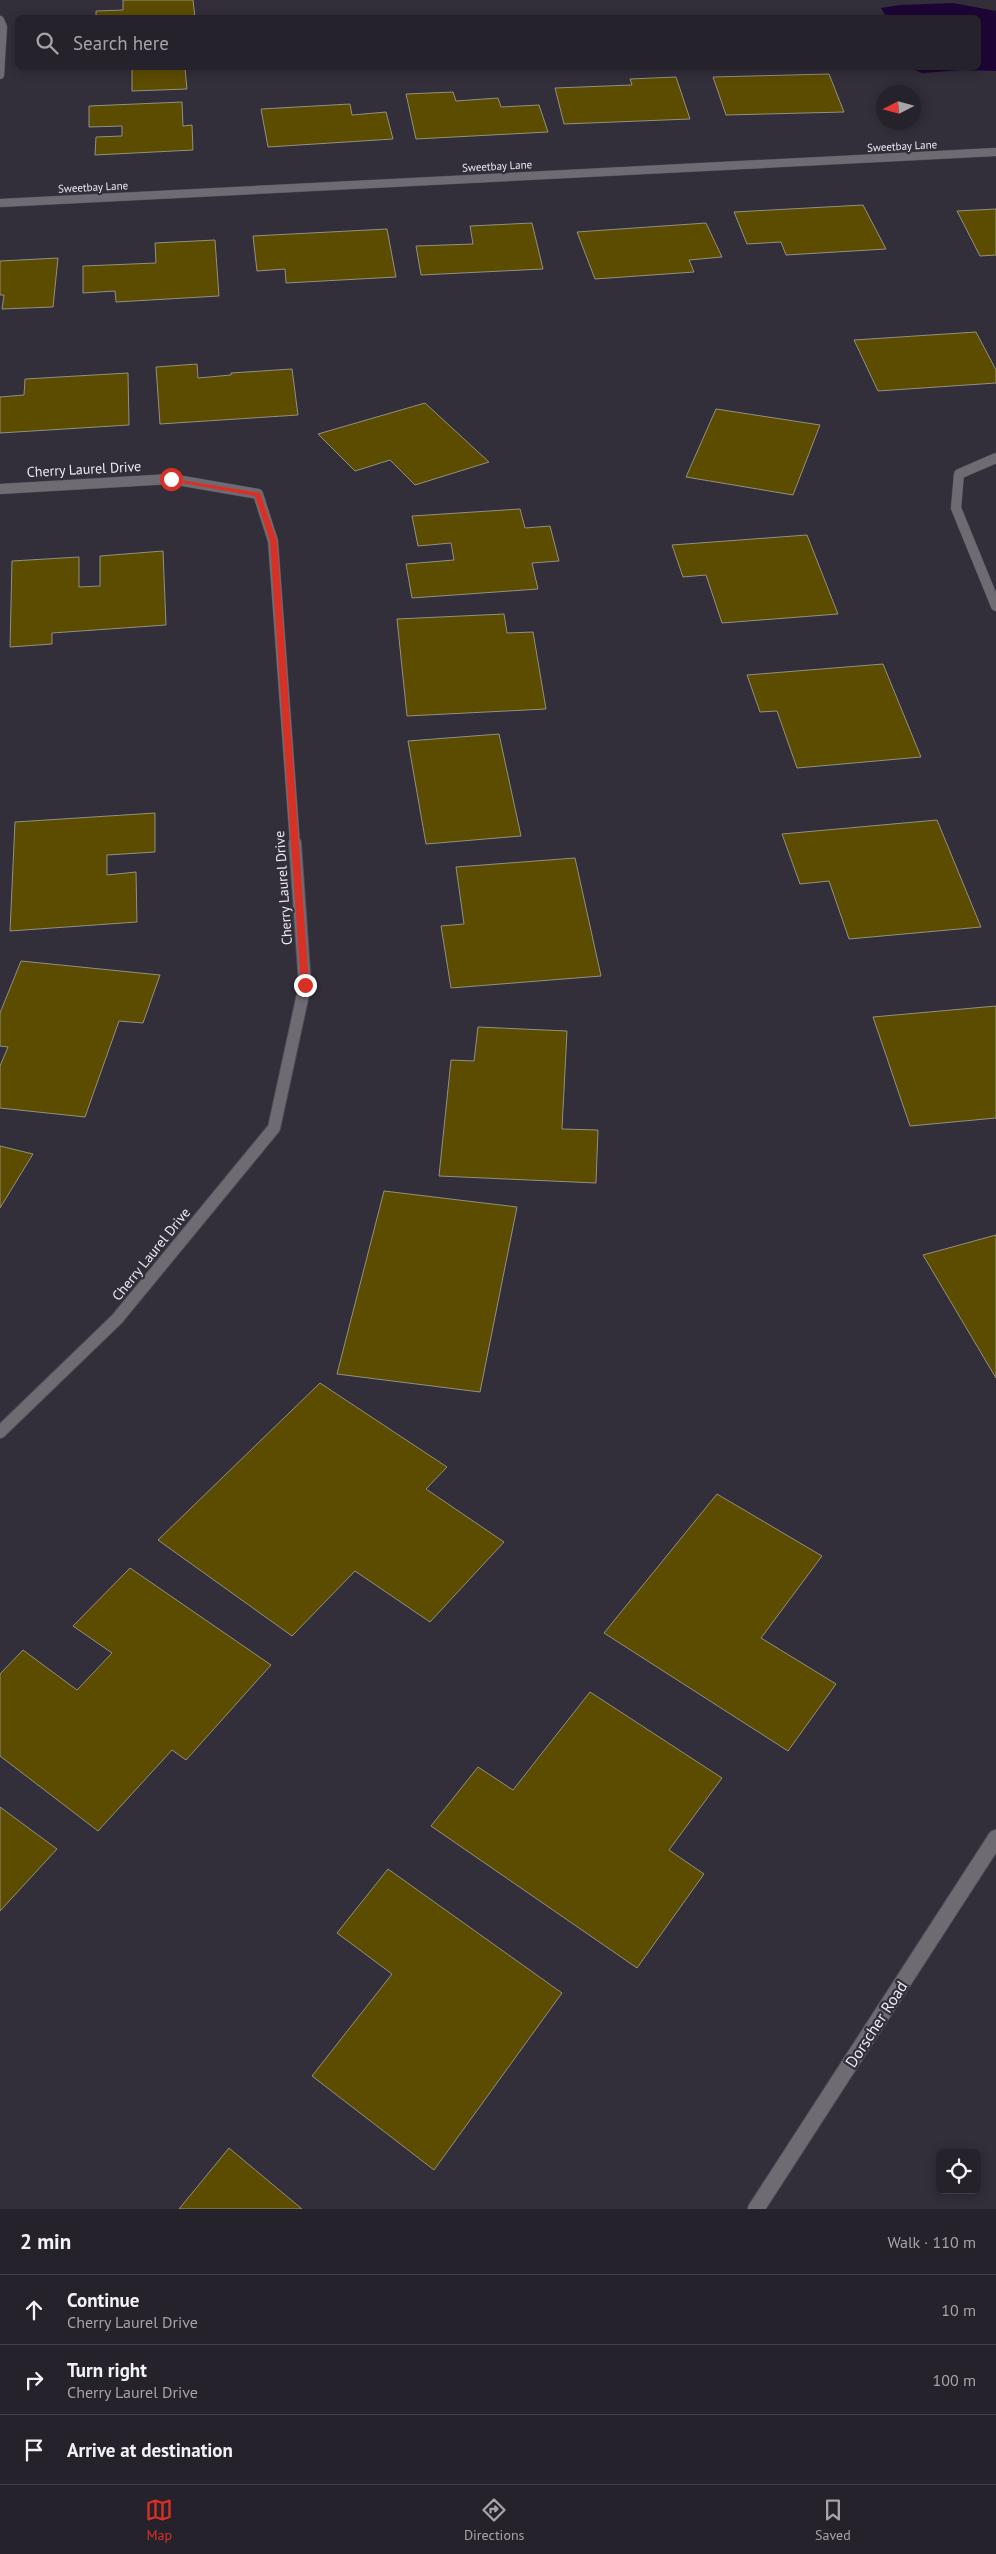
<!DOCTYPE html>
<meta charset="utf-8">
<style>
:root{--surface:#26222c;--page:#322f38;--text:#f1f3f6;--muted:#a4a4a9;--line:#423f48;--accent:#d93025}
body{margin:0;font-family:"PT Sans",sans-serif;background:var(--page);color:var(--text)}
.controls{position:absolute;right:15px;bottom:15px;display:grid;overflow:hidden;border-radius:8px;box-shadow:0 2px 12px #0003}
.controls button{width:45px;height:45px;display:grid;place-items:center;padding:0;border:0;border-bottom:1px solid var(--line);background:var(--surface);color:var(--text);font:25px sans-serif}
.compass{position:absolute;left:876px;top:85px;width:45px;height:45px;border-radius:50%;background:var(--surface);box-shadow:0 2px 12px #0003;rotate:264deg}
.stop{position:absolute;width:15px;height:15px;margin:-11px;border:4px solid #d93025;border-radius:50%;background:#fff}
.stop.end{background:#d93025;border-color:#fff;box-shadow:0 1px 5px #0008}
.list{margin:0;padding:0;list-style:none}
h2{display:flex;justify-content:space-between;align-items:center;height:65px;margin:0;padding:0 20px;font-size:21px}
h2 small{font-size:16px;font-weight:400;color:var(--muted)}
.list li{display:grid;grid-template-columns:32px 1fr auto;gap:15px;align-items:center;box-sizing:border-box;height:70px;padding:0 20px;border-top:1px solid var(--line)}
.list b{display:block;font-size:19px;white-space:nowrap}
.list p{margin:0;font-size:16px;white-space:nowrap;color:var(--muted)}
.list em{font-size:16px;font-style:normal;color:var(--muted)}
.icon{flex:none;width:28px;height:28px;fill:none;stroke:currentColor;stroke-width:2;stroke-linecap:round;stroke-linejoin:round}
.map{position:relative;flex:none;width:996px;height:2209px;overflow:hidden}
.search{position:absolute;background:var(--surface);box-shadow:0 2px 12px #0003;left:15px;right:15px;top:15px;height:55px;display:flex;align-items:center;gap:12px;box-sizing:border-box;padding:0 18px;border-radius:8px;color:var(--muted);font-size:19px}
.sheet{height:275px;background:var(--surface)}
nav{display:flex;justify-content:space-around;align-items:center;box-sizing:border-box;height:70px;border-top:1px solid var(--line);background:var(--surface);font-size:14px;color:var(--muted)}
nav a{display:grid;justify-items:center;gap:2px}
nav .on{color:var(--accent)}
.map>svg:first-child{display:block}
</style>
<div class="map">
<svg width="996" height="2209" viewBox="0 0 996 2209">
<rect width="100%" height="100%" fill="#322e3a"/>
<!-- water -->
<path fill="#1d0635" d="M953,3L996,11V71L962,70L922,73L910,68H978V18L886,17L881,8L900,5Z"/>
<!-- building -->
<path fill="#5c4c00" stroke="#939081" d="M123,0H193L195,18H96V11L123,10Z
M132,68H185L187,89L132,91Z
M829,74L844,112L726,115L713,77Z
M676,77L690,119L564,124L555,88L632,85L630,79Z
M453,92L456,101L498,98L501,107L539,105L548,132L416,139L406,94Z
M182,102L183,126L192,125L193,150L95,155L96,137L122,136V126L89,127V106Z
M350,104L352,115L386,112L393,139L268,147L261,109Z
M863,205L886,249L786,255L781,242L747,244L734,212Z
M996,209V255L980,256L957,211Z
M532,223L543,269L421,275L416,246L473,244L470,226Z
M706,223L722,257L689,260L694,272L595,279L577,232Z
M387,229L396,277L286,283L285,269L257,271L253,236Z
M215,240L219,296L116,302L115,291L83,293V266L156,263L155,243Z
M58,258L53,307L2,309L4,295H0V261Z
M976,332L996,370V383L878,391L854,340Z
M197,364L198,378L231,375V373L292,369L298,415L160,424L156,367Z
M128,373L129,425L0,433V397L24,395L25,379Z
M425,403L489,462L415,485L390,460L355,471L318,434Z
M716,409L820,425L793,495L686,477Z
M520,509L525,528L550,526L559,561L532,563L538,589L412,598L406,564L454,560L451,543L418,546L412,516Z
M807,535L838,614L722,623L706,575L683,577L672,545Z
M163,551L166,625L52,633V644L10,647L12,561L79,557V587L100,586V556Z
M504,614L507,633L533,632L546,709L407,716L397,619Z
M883,664L921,757L797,768L777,711L760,712L747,675Z
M499,734L521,836L426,844L408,741Z
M155,813V852L107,855V875L136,872L137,922L10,931L15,822Z
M937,820L981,927L849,939L829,881L800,884L782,834Z
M575,858L601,976L451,988L441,926L464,924L456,867Z
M21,961L160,975L143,1023L119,1021L85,1117L0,1108V1066L8,1047L0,1046V1013Z
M996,1006V1118L910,1126L873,1017Z
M478,1027L567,1031L562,1129L598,1130L596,1183L439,1176L451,1060L474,1061Z
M0,1146L33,1154L0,1208Z
M384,1191L517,1207L480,1392L337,1374Z
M996,1235V1378L923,1255Z
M320,1383L447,1467L426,1489L504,1542L430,1622L355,1571L292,1636L158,1540Z
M717,1494L822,1556L761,1638L836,1684L788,1751L604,1633Z
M130,1568L271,1665L186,1760L172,1750L98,1831L0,1756V1674L23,1650L77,1690L112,1653L73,1626Z
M590,1692L722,1778L669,1850L704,1874L637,1968L431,1826L478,1767L513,1790Z
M0,1807L57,1849L0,1911Z
M388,1869L562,1993L434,2170L312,2076L392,1974L337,1933Z
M229,2148L302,2209H179Z"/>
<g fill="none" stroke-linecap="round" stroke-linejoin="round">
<defs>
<path id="minor-far3" d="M0,20L3,27L0,75
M0,203L996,152"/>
<path id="minor-far2" d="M996,458L959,474L956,508L996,606
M0,489L171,479L258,494L273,541L295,844"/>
<path id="minor-far1" d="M0,1432L117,1319L274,1128L305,985L295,843"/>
<path id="minor" d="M756,2209L996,1838"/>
</defs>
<!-- minor-far3 casing -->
<use href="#minor-far3" stroke="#504c57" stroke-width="9"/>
<!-- minor-far2 casing -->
<use href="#minor-far2" stroke="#504c57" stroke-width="11"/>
<!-- minor-far1 casing -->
<use href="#minor-far1" stroke="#504c57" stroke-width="14"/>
<!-- minor casing -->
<use href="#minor" stroke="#504c57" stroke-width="18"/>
<!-- minor-far3 -->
<use href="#minor-far3" stroke="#6e6c72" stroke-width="8"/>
<!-- minor-far2 -->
<use href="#minor-far2" stroke="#6e6c72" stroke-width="10"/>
<!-- minor-far1 -->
<use href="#minor-far1" stroke="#6e6c72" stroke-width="12"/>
<!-- minor -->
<use href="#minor" stroke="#6e6c72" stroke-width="16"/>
</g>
<!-- route -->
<path fill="#d93025" d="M168,478L260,493L277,541L309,985L305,988L301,985L270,541L255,496L171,481Z"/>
<g text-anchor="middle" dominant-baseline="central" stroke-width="4.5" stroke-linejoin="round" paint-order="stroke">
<!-- far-street labels -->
<g font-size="11" fill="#eceaf2" stroke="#322e3a">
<text transform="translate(902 146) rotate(-3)">Sweetbay Lane</text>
<text transform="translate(497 166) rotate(-3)">Sweetbay Lane</text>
<text transform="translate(93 187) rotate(-3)">Sweetbay Lane</text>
</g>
<!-- street labels -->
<g font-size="14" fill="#eceaf2" stroke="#322e3a">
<text transform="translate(84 469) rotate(-3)">Cherry Laurel Drive</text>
<text transform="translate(283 888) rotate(-94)">Cherry Laurel Drive</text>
<text transform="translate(151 1254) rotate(-51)">Cherry Laurel Drive</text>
</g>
<!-- near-street labels -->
<g font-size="16" fill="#eceaf2" stroke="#322e3a">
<text transform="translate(876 2024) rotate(-57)">Dorscher Road</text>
</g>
</g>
</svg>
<div class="controls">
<button><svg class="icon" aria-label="locate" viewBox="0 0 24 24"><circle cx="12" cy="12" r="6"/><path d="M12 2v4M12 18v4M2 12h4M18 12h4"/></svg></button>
</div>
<svg class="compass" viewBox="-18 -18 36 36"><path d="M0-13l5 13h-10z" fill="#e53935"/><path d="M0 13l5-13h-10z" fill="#a4a4a9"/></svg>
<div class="stop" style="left:171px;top:479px"></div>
<div class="stop end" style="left:305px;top:985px"></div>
<div class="search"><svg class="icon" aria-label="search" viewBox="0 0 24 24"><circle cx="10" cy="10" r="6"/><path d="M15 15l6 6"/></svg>Search here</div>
</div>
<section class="sheet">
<h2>2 min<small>Walk · 110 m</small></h2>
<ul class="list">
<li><svg class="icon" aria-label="ahead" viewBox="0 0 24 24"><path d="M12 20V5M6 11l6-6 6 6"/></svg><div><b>Continue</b><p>Cherry Laurel Drive</p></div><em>10 m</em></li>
<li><svg class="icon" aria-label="right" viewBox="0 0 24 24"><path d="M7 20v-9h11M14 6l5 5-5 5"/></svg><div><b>Turn right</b><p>Cherry Laurel Drive</p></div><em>100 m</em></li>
<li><svg class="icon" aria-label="arrive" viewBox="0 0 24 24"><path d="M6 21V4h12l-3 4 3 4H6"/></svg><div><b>Arrive at destination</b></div></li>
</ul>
</section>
<nav>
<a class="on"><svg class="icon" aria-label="map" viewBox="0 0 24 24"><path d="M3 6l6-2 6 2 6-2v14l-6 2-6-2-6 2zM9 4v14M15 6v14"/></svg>Map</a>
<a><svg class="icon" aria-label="directions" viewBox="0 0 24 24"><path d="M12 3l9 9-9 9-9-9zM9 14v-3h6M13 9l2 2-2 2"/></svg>Directions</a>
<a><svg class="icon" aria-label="saved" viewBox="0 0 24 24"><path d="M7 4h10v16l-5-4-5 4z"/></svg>Saved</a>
</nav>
